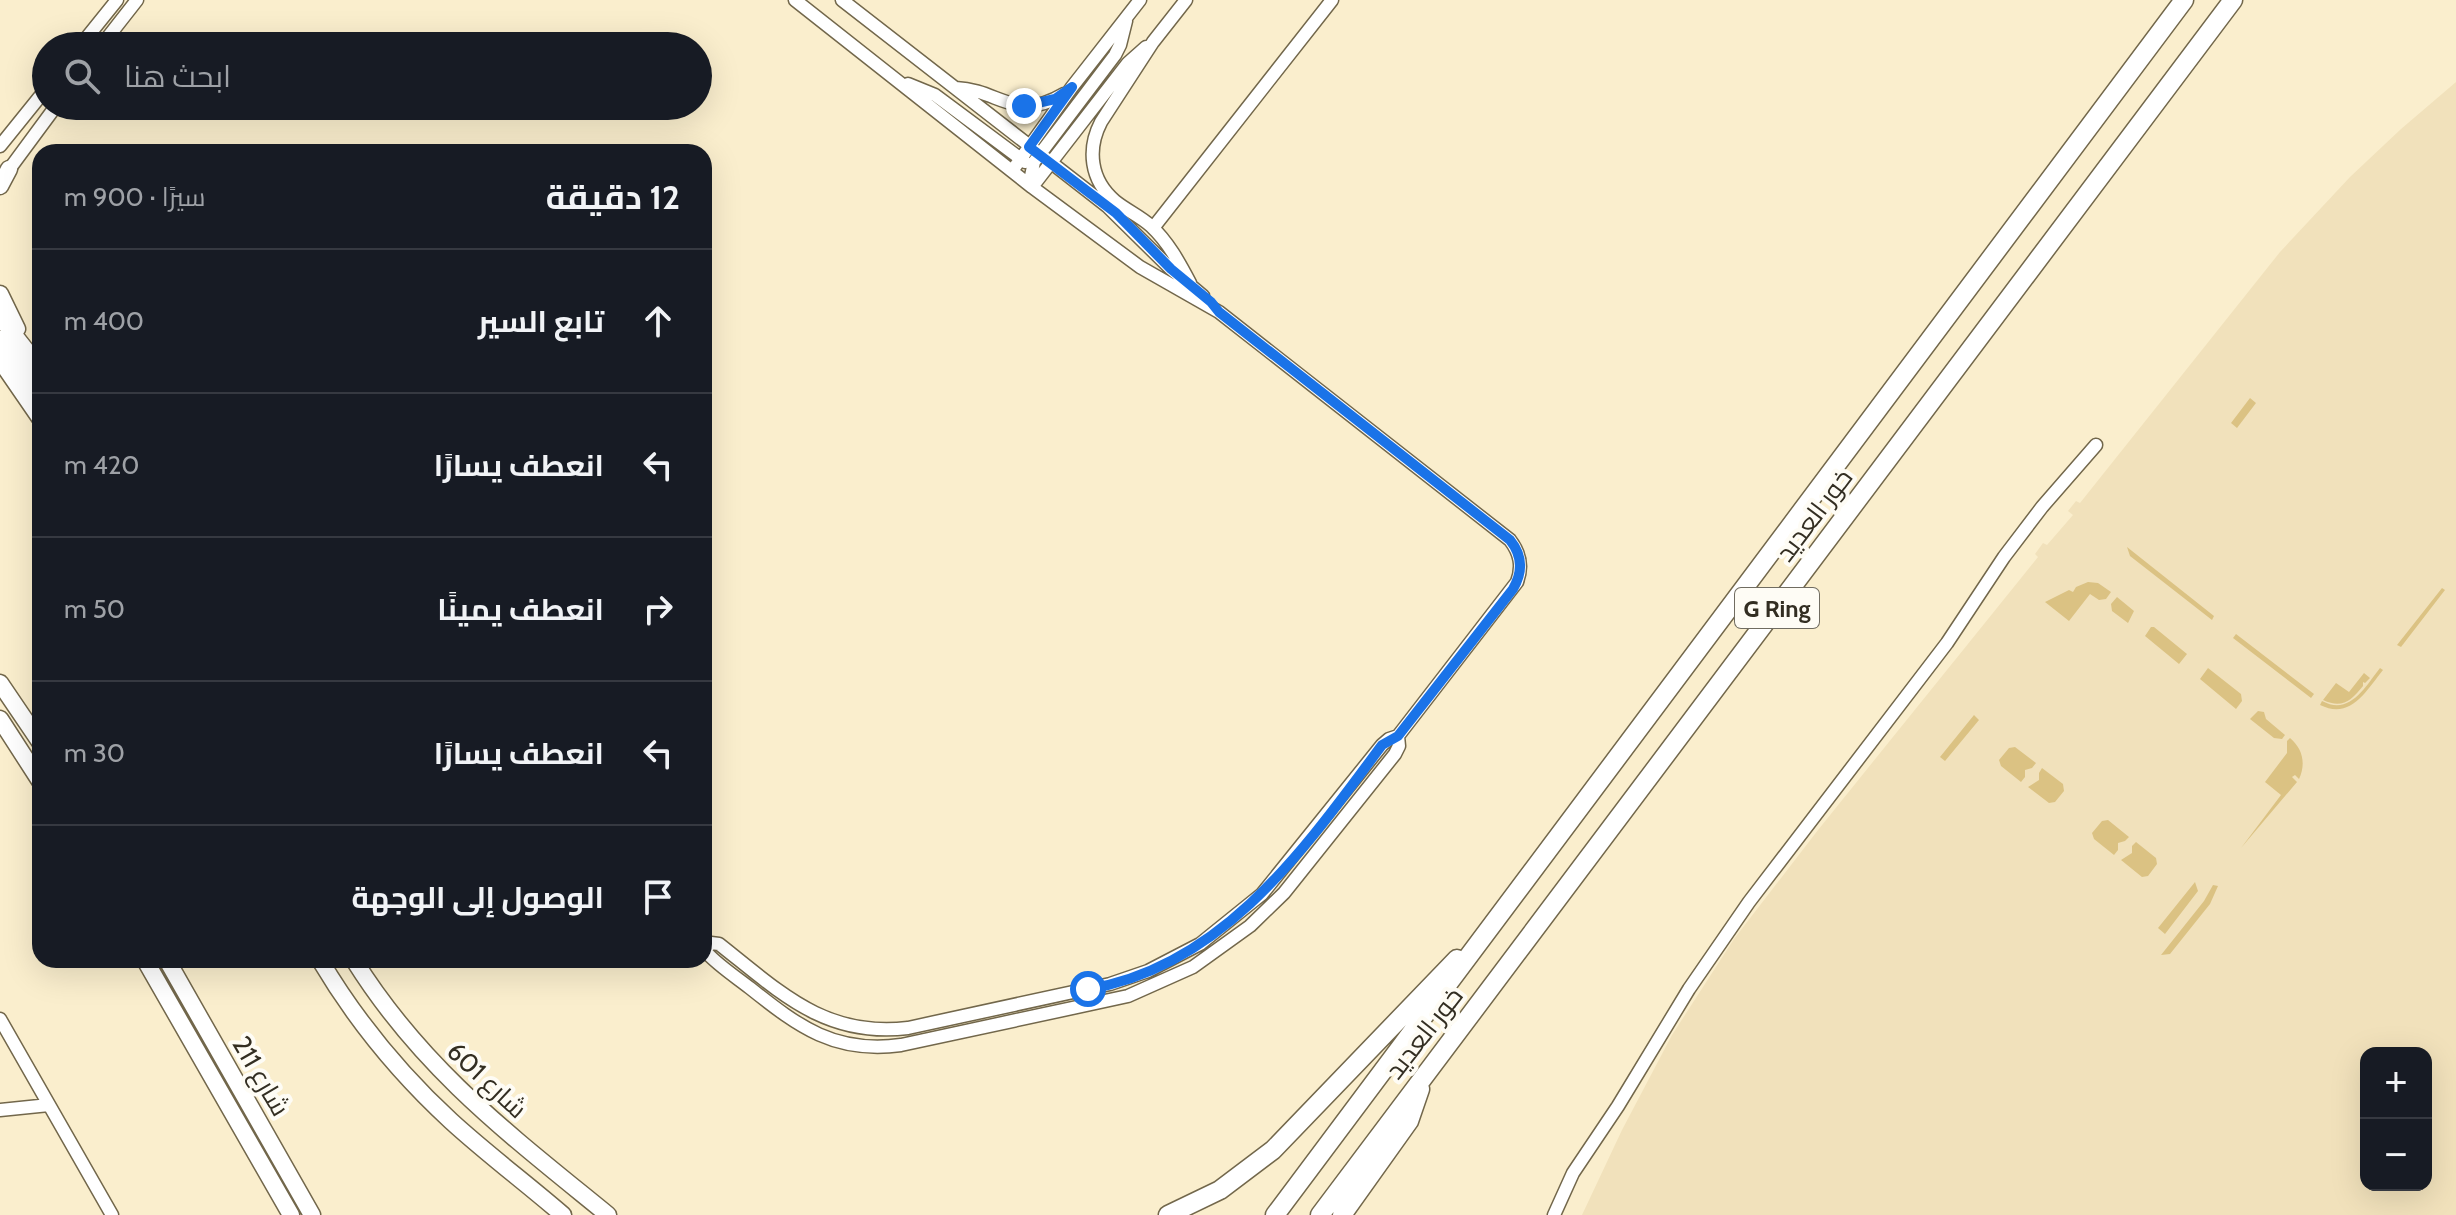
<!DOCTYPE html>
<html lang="ar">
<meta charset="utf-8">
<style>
:root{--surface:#171b24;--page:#20242c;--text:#f1f3f6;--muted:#9ea1a6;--line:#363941}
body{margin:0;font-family:Cabin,Cairo,sans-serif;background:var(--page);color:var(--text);direction:rtl}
.controls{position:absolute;right:24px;bottom:24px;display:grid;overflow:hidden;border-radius:16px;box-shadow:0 8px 32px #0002}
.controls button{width:72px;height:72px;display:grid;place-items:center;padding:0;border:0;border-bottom:2px solid var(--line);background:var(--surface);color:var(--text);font:40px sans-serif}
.stop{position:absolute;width:24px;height:24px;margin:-18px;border:6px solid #1a73e8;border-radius:50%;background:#fff}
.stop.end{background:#1a73e8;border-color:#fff;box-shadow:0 2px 8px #0008}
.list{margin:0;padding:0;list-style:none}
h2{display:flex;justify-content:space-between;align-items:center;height:104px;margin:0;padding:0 32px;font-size:34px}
h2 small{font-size:26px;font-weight:400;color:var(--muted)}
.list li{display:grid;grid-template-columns:52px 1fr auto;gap:24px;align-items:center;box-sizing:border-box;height:144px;padding:0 32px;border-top:2px solid var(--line)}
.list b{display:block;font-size:30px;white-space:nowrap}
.list em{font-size:26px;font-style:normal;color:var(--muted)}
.icon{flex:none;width:44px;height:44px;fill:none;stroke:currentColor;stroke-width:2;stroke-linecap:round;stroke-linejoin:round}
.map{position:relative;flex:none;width:2456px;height:1215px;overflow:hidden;direction:ltr}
.search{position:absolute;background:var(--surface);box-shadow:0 8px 32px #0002;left:32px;top:32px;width:680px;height:88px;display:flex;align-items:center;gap:20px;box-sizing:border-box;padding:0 28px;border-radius:44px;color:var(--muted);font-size:30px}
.panel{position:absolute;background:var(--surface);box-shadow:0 8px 32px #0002;left:32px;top:144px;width:680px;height:824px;border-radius:24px;direction:rtl}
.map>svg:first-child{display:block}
</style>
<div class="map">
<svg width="2456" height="1215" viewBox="0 0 2456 1215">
<rect width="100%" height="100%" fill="#faeecd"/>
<!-- built -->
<path fill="#f1e1bb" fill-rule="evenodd" d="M2456,82V1215H1582L1622,1130L1672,1035L1734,939L1818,830L2038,557L2035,554L2043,543L2047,545L2073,515L2068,511L2076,501L2080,503L2280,252L2350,177L2401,129ZM2366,1053H2426V1185H2366Z"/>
<!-- green -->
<path fill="#dbc283" d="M2250,398L2256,403L2237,428L2231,423Z
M2127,547L2214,616L2212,620L2130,556Z
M2088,582L2098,583L2111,592L2106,599L2099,600L2090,594L2069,621L2045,602L2069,590L2073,592L2076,587Z
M2442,588L2445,590L2401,647L2397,645Z
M2117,597L2134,611L2128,623L2112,611L2111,604Z
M2151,627H2154L2187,654L2179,664L2145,636Z
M2236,634L2314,694L2311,698L2233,638Z
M2208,668L2241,694L2242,701L2236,709L2200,679Z
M2380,668L2383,670C2366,691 2351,720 2320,705L2322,701C2350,716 2365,687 2380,668Z
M2364,673L2370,678L2365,683L2363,682V686C2351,701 2342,709 2323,700L2336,683L2349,692Z
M2258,711L2264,712L2266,719L2285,735L2282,739L2274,738L2250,719Z
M1974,715L1979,720L1945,761L1940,757Z
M2290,738C2303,749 2306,764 2299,779L2295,775L2292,777L2297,782L2241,848L2281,795L2265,782L2287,753V741Z
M2015,747L2036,763L2032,768L2025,770V777L2021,782L2001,766L1999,760L2009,748Z
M2042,768L2063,784L2064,791L2055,802L2049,803L2028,787L2039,780V773Z
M2108,820L2129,837L2125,841L2118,843V850L2114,855L2094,839L2092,833L2102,821Z
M2136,842L2156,858L2157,864L2148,876L2142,877L2121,860L2132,853V846Z
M2195,882L2198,891L2165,934L2158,928Z
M2213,885L2218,886L2210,904L2170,954L2161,955L2204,901Z"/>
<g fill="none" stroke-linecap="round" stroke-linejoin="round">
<defs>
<path id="minor" d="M795,0L1032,187L1140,267L1219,312L1510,540C1520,553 1523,566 1517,582L1398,736
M842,0L1107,206L1171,269L1203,296
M1186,0L1153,42L1101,122C1087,149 1090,180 1115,201C1126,210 1140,216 1151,226C1168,242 1179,262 1190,283
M80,46L117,0
M101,46L137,0
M908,84L935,95L1025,162
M956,88C1000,90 1015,123 1064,94
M0,146L46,89
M1012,171L1072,87L1140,0
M5,175L56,106
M1032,187L1031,176L1034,162L1115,55L1120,45L1126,21
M1032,187L1128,63L1146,47
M1153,228L1332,0
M1398,736L1399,746L1395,754L1284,893L1250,926L1193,967L1128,996L901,1045C835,1054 799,1027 750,988C736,977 719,966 707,953L706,949L711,943L719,944C780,992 825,1038 908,1028L1110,984L1148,971L1200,944L1262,894L1382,745L1389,739Z
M0,1019L112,1215
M0,1110L49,1105
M1554,1215L1573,1173L1618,1106L1689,989L1749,902L1947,643L2004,557L2042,507L2096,445"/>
<path id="major" d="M0,186L9,169
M0,294L17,329
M0,317L40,368
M0,339L40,392
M0,360L40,418
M0,683L40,742
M0,719L40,781
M145,960L291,1215
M167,960L312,1215
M320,960C355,1019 400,1074 451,1121C487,1154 526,1183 563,1215
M354,960C422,1069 510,1135 608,1215"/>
<path id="highway" d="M1168,1215L1220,1190L1273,1150L1457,959
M1275,1215L2184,0
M1320,1215L2233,0
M1342,1215L1409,1121L1420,1089"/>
</defs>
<!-- minor casing -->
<use href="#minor" stroke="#72674b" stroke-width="15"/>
<!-- major casing -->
<use href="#major" stroke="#72674b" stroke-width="19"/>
<!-- highway casing -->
<use href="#highway" stroke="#72674b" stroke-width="21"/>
<!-- minor -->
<use href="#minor" stroke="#fff" stroke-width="12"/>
<!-- major -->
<use href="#major" stroke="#fff" stroke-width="16"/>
<!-- highway -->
<use href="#highway" stroke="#fff" stroke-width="18"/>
</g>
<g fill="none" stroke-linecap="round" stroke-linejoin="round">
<!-- route -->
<path stroke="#1a73e8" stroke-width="10" d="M1024,106L1055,99L1072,87L1029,147L1116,213L1171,269L1211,302L1219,312L1510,540C1523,556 1523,572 1513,589L1398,736L1382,745C1306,847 1223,967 1088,989"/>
</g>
<g text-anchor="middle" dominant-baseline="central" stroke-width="8" stroke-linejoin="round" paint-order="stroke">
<!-- shield labels -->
<rect fill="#fefcf5" stroke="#706c61" stroke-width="2" x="1735" y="588" width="84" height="40" rx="6"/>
<g font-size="24" font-weight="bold" fill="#332e22">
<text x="1777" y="608">G Ring</text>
</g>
<!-- street labels -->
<g font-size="26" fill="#332e22" stroke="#fefcf5">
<text transform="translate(1814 515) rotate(-53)">خور العديد</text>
<text transform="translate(1424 1033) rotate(-52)">خور العديد</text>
<text transform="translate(261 1076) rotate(60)">شارع 211</text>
<text transform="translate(487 1080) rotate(43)">شارع 601</text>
</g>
</g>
</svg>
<div class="controls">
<button>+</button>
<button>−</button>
</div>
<div class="stop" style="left:1088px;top:989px"></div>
<div class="stop end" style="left:1024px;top:106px"></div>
<div class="search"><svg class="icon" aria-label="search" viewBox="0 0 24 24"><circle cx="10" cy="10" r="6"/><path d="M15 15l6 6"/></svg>ابحث هنا</div>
<section class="panel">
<h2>12 دقيقة<small>سيرًا · 900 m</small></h2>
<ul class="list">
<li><svg class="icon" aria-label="ahead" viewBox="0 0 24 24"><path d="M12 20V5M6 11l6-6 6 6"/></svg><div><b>تابع السير</b></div><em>400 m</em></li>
<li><svg class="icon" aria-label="left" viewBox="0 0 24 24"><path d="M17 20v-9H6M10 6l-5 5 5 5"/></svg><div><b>انعطف يسارًا</b></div><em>420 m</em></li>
<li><svg class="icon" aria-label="right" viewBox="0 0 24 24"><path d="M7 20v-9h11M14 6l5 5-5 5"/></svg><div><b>انعطف يمينًا</b></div><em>50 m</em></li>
<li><svg class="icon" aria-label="left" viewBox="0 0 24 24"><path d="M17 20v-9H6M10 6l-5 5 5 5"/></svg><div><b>انعطف يسارًا</b></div><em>30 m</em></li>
<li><svg class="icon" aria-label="arrive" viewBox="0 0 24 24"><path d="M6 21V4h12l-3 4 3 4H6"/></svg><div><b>الوصول إلى الوجهة</b></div></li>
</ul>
</section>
</div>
